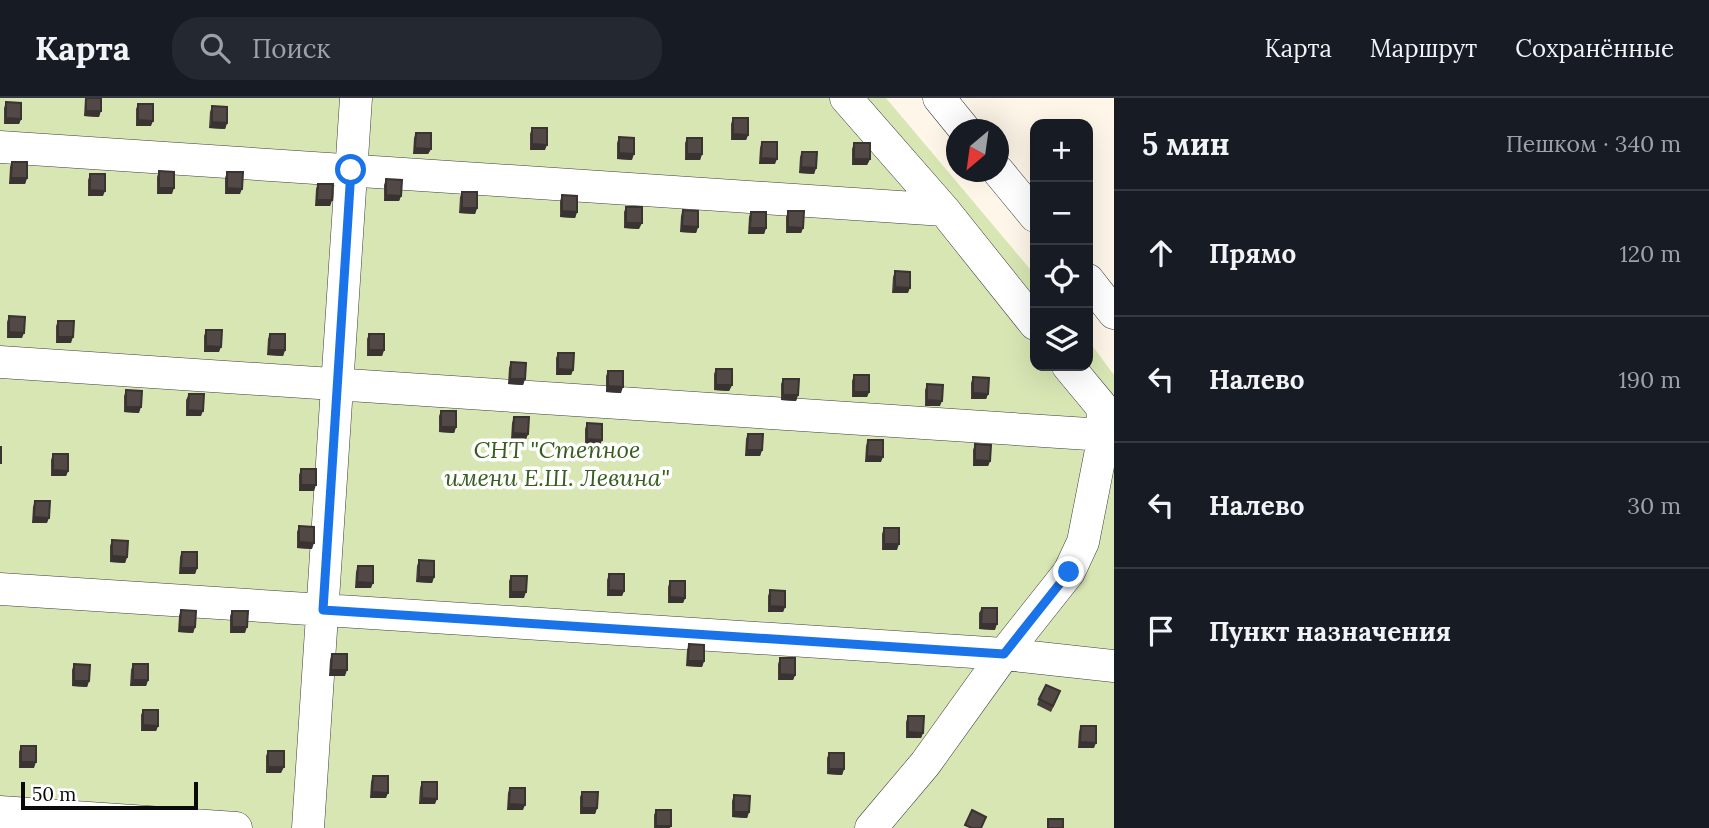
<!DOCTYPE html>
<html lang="ru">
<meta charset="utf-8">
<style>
:root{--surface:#171b24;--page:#242831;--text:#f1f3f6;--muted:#9ea1a6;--line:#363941}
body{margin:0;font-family:Lora,serif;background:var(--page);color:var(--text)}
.controls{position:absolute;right:21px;top:21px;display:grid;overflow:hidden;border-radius:14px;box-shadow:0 7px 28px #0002}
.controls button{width:63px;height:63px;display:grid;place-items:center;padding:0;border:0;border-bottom:2px solid var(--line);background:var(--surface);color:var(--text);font:35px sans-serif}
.compass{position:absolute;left:946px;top:21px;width:63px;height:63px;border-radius:50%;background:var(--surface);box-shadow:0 7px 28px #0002;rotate:209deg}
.scale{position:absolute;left:21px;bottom:18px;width:177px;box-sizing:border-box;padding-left:7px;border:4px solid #0a0a0a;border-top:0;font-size:19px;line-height:24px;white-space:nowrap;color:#0a0a0a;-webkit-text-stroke:5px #fff;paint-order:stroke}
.stop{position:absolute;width:21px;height:21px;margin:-16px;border:5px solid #1a73e8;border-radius:50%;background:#fff}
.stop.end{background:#1a73e8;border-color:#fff;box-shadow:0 2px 7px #0008}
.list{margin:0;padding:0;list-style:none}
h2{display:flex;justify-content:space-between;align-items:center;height:91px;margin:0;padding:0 28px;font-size:30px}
h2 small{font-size:23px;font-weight:400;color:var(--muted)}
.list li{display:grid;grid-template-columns:46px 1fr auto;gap:21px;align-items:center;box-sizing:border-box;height:126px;padding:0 28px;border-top:2px solid var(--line)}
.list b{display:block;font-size:26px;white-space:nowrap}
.list em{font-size:23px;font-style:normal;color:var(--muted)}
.icon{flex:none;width:38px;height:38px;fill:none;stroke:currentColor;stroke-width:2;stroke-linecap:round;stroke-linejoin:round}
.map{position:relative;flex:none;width:1114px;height:730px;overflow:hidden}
header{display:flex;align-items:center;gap:42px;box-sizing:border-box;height:98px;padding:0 35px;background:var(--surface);border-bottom:2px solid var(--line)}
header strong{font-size:33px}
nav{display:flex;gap:38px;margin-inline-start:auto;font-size:24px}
.search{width:490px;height:63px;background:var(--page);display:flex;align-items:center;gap:18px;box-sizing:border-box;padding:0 24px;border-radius:28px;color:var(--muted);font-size:26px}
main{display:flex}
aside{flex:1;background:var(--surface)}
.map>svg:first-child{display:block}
</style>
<header>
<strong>Карта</strong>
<div class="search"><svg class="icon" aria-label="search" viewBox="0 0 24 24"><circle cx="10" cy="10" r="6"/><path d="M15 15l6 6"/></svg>Поиск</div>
<nav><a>Карта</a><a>Маршрут</a><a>Сохранённые</a></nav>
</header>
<main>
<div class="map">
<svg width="1114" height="730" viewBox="0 0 1114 730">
<rect width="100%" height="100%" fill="#fef6e8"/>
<!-- garden -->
<path fill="#d8e6b4" d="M0,0H886L1035,177V268H1088V242L1114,277V730H0Z"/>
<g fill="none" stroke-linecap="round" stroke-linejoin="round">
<defs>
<path id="minor" d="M846,0L944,112
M939,0L965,32
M0,49L944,112L1035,226
M998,73L1035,118
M1088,182L1114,215
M0,264L1104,337
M0,491L1004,556L1114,568
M0,714L236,730
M308,730L356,0
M871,730L925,666L1004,556L1069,474L1083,444L1104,337L1102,309L1068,268"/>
</defs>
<!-- minor casing -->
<use href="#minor" stroke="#3d3d3d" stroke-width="33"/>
<!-- minor -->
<use href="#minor" stroke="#fff" stroke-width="32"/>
</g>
<!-- wall -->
<path fill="#473f3d" d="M85,0H101L99,19L84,18Z
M6,4L21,21L19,26H4V10Z
M138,6L151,28H136V11Z
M212,8L227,25L225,31L209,30L210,14Z
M733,20L748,37L746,42H731V26Z
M532,30L545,52H530V36Z
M416,35L431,51L428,56H413L414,40Z
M619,39L632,62L617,61V45Z
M687,40L702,56L700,62H685V45Z
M762,44L775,66H759L760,50Z
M854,45L870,61L867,67H852V51Z
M802,54L816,70L814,76L799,75L800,59Z
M12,64L27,80L25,86H9L10,69Z
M159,73L172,96H157V79Z
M227,74L240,96H225V80Z
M90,76L103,98H88V82Z
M386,81L401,98L399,103H384V87Z
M318,86L332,102L330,108H315L316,91Z
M462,94L477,110L475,116L459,115L460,99Z
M562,97L577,114L575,120L560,119V103Z
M626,109L639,131L624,130V114Z
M683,112L698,129L696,135L680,134L681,118Z
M788,113L803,130L801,135H786V119Z
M751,114L766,130L764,136H748L749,119Z
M895,173L908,195H892L893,179Z
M9,218L22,240H7V224Z
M58,223L71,245H56V228Z
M206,232L219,254H204V238Z
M270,236L285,252L283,258L267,257L268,241Z
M369,236L384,252L382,258H367V241Z
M558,255L573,272L571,277H556V260Z
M511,264L525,281L523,287L508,286L509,270Z
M716,271L732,287L729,293L714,292V276Z
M608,273L621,295L606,294V278Z
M854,277L869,294L867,299H852V283Z
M973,279L988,296L986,301H971V285Z
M783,281L798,297L796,303L781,302V286Z
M927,286L940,308H925V292Z
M126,292L139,315L124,314V298Z
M189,296L201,318H186V302Z
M441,313L456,329L454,335L439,334V318Z
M514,319L528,336L526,341H511L512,325Z
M587,325L602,342L600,347H585V331Z
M748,336L762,352L760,358H745L746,341Z
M868,342L881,364H865L866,348Z
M975,346L990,363L988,368H973V352Z
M53,356L68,373L66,378H51V362Z
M301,371L314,393H299V377Z
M35,403L47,425H32L33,409Z
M299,428L312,451L297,450V434Z
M884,430L897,452H882V436Z
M112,442L127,459L125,465L110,464V448Z
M182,454L197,470L195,476H179L180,459Z
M419,462L434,479L432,485L416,484L417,468Z
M358,468L371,490H355L356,474Z
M609,476L624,493L622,498H607V482Z
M511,478L524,500H509V483Z
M670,483L685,500L683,505H668V489Z
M770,492L785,509L783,514H768V498Z
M982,510L995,532L979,531V515Z
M181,512L195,529L193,535L178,534L179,518Z
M232,513L245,535H230V518Z
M689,546L704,563L702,569L686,568L687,552Z
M332,556L345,578H329L330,562Z
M780,560L795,577L793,582H778V566Z
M74,566L89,583L87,589L72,588V572Z
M133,566L148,582L146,588H130L131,572Z
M1058,599L1051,614L1037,607L1039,601Z
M143,612L158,628L156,633H141V617Z
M908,618L923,635L921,640H906V624Z
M1081,628L1094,650H1078L1079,634Z
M21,648L34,670H19V654Z
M268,653L281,675H266V658Z
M829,655L844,671L842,677L827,676V660Z
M373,678L386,700H370L371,684Z
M422,684L435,706H419L420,690Z
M510,690L523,712H507L508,695Z
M582,694L597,710L595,716H580V699Z
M734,697L749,714L747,720L732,719V703Z
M656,712L670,730H654V717Z"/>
<!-- shaded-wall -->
<path fill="#393332" d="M86,13H101L99,19L84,18Z
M6,20L21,21L19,26H4Z
M138,22L153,23L151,28H136Z
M212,24L227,25L225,31L209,30Z
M733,36L748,37L746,42H731Z
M532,46L547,47L545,52H530Z
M415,50L431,51L428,56H413Z
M619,55L634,56L632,62L617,61Z
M687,56H702L700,62H685Z
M761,60L777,61L775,66H759Z
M854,61H870L867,67H852Z
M801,69L816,70L814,76L799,75Z
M11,80H27L25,86H9Z
M159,90H174L172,96H157Z
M227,90L242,91L240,96H225Z
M90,92L105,93L103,98H88Z
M386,97L401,98L399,103H384Z
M317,102H332L330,108H315Z
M462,110H477L475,116L459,115Z
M562,113L577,114L575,120L560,119Z
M626,125H642L639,131L624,130Z
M682,128L698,129L696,135L680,134Z
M788,129L803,130L801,135H786Z
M750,130H766L764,136H748Z
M895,189L910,190L908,195H892Z
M9,234L24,235L22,240H7Z
M58,239H73L71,245H56Z
M206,248L221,249L219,254H204Z
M269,252H285L283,258L267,257Z
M369,252H384L382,258H367Z
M558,271L573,272L571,277H556Z
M510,281H525L523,287L508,286Z
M716,287H732L729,293L714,292Z
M608,288L623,289L621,295L606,294Z
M854,294H869L867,299H852Z
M973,295L988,296L986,301H971Z
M783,297H798L796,303L781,302Z
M927,302L942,303L940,308H925Z
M126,309H141L139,315L124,314Z
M188,312L203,313L201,318H186Z
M441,329H456L454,335L439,334Z
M513,335L528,336L526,341H511Z
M587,341L602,342L600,347H585Z
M747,352H762L760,358H745Z
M867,358L883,359L881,364H865Z
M975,362L990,363L988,368H973Z
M53,372L68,373L66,378H51Z
M301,387H316L314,393H299Z
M34,419L49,420L47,425H32Z
M299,444L314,445L312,451L297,450Z
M884,446H899L897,452H882Z
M112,458L127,459L125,465L110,464Z
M181,470H197L195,476H179Z
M419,479H434L432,485L416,484Z
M357,484L373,485L371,490H355Z
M609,492L624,493L622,498H607Z
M511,494H526L524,500H509Z
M670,499L685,500L683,505H668Z
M770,508L785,509L783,514H768Z
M981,526H997L995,532L979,531Z
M180,529H195L193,535L178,534Z
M232,529H247L245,535H230Z
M688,563H704L702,569L686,568Z
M331,572H347L345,578H329Z
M780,576L795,577L793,582H778Z
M133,582H148L146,588H130Z
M74,583H89L87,589L72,588Z
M143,627L158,628L156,633H141Z
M908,634L923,635L921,640H906Z
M1080,644L1096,645L1094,650H1078Z
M21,664H36L34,670H19Z
M268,669H284L281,675H266Z
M829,671H844L842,677L827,676Z
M372,694L388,695L386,700H370Z
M422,700L437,701L435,706H419Z
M509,706L525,707L523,712H507Z
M582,710H597L595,716H580Z
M734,714H749L747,720L732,719Z
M656,728H671L670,730H655Z"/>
<!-- building -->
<path fill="#524947" stroke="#393332" stroke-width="2" d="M86,0H101V13H86Z
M6,4L21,5V21L6,20Z
M138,6H153V23L138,22Z
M212,8L227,9V25L212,24Z
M733,20H748V37L733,36Z
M532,30H547V47L532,46Z
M416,35H431V51L415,50Z
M619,39L634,40V56L619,55Z
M687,40H702V56H687Z
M762,44H777V61L761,60Z
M854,45H870V61H854Z
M802,54H817L816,70L801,69Z
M12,64H27V80H11Z
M159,73L174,74V90H159Z
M227,74H243L242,91L227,90Z
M90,76H105V93L90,92Z
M386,81L402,82L401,98L386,97Z
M318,86H333L332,102H317Z
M462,94H477V110H462Z
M562,97L577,98V114L562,113Z
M626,109H642V125H626Z
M683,112L698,113V129L682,128Z
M788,113H804L803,130L788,129Z
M751,114H766V130H750Z
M895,173L910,174V190L895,189Z
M9,218L25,219L24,235L9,234Z
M58,223H74L73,239H58Z
M206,232H222L221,249L206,248Z
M270,236H285V252H269Z
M369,236H384V252H369Z
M558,255H574L573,272L558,271Z
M511,264L526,265L525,281H510Z
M716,271H732V287H716Z
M608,273H623V289L608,288Z
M854,277H869V294H854Z
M973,279L989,280L988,296L973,295Z
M783,281H799L798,297H783Z
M927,286L943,287L942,303L927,302Z
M126,292L142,293L141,309H126Z
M189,296H204L203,313L188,312Z
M441,313H456V329H441Z
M514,319H529L528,336L513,335Z
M587,325L602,326V342L587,341Z
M748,336H763L762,352H747Z
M868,342H883V359L867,358Z
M975,346L991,347L990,363L975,362Z
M0,349H1V365H0Z
M53,356H68V373L53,372Z
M301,371H316V387H301Z
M35,403H50L49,420L34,419Z
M299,428L314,429V445L299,444Z
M884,430H899V446H884Z
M112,442L128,443L127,459L112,458Z
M182,454H197V470H181Z
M419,462L434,463V479H419Z
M358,468H373V485L357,484Z
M609,476H624V493L609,492Z
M511,478H527L526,494H511Z
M670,483H685V500L670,499Z
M770,492L785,493V509L770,508Z
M982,510H997V526H981Z
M181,512L196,513L195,529H180Z
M232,513H248L247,529H232Z
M689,546L704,547V563H688Z
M332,556H347V572H331Z
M780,560H795V577L780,576Z
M74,566L90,567L89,583H74Z
M133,566H148V582H133Z
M1046,587L1060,593L1053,608L1039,601Z
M143,612H158V628L143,627Z
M908,618H924L923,635L908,634Z
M1081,628H1096V645L1080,644Z
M21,648H36V664H21Z
M268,653H284V669H268Z
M829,655H844V671H829Z
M373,678H388V695L372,694Z
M422,684H437V701L422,700Z
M510,690H525V707L509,706Z
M582,694H598L597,710H582Z
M734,697L750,698L749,714H734Z
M656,712H671V728H656Z
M972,712L986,719L981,730H972L965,727Z
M1048,721H1063V730H1048Z"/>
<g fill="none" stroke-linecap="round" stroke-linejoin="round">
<!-- route -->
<path stroke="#1a73e8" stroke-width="9" d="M351,72L323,512L1004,556L1069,474"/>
</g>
<g text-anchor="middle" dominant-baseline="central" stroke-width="7" stroke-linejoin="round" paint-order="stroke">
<!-- park labels -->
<g font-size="24" font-style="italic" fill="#375e1e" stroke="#fff">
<text x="557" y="351">СНТ "Степное<tspan x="557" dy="28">имени Е.Ш. Левина"</tspan></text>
</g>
</g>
</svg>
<div class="controls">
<button>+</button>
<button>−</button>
<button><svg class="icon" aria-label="locate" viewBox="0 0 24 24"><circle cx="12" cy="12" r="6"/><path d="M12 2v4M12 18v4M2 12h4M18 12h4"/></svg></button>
<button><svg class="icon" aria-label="layers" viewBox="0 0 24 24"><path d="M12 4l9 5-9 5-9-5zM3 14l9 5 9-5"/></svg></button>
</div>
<svg class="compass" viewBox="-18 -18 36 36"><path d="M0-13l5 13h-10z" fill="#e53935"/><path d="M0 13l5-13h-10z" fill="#9ea1a6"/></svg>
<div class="scale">50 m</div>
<div class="stop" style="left:351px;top:72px"></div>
<div class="stop end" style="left:1069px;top:474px"></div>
</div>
<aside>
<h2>5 мин<small>Пешком · 340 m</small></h2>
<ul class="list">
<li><svg class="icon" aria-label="ahead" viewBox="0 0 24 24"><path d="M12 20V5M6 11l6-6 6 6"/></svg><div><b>Прямо</b></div><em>120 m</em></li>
<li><svg class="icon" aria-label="left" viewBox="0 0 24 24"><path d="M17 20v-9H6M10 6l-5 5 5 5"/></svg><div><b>Налево</b></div><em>190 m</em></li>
<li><svg class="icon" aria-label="left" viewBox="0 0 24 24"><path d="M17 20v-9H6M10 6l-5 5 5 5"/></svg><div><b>Налево</b></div><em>30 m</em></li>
<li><svg class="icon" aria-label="arrive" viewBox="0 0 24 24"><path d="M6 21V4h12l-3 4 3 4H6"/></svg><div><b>Пункт назначения</b></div></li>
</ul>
</aside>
</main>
